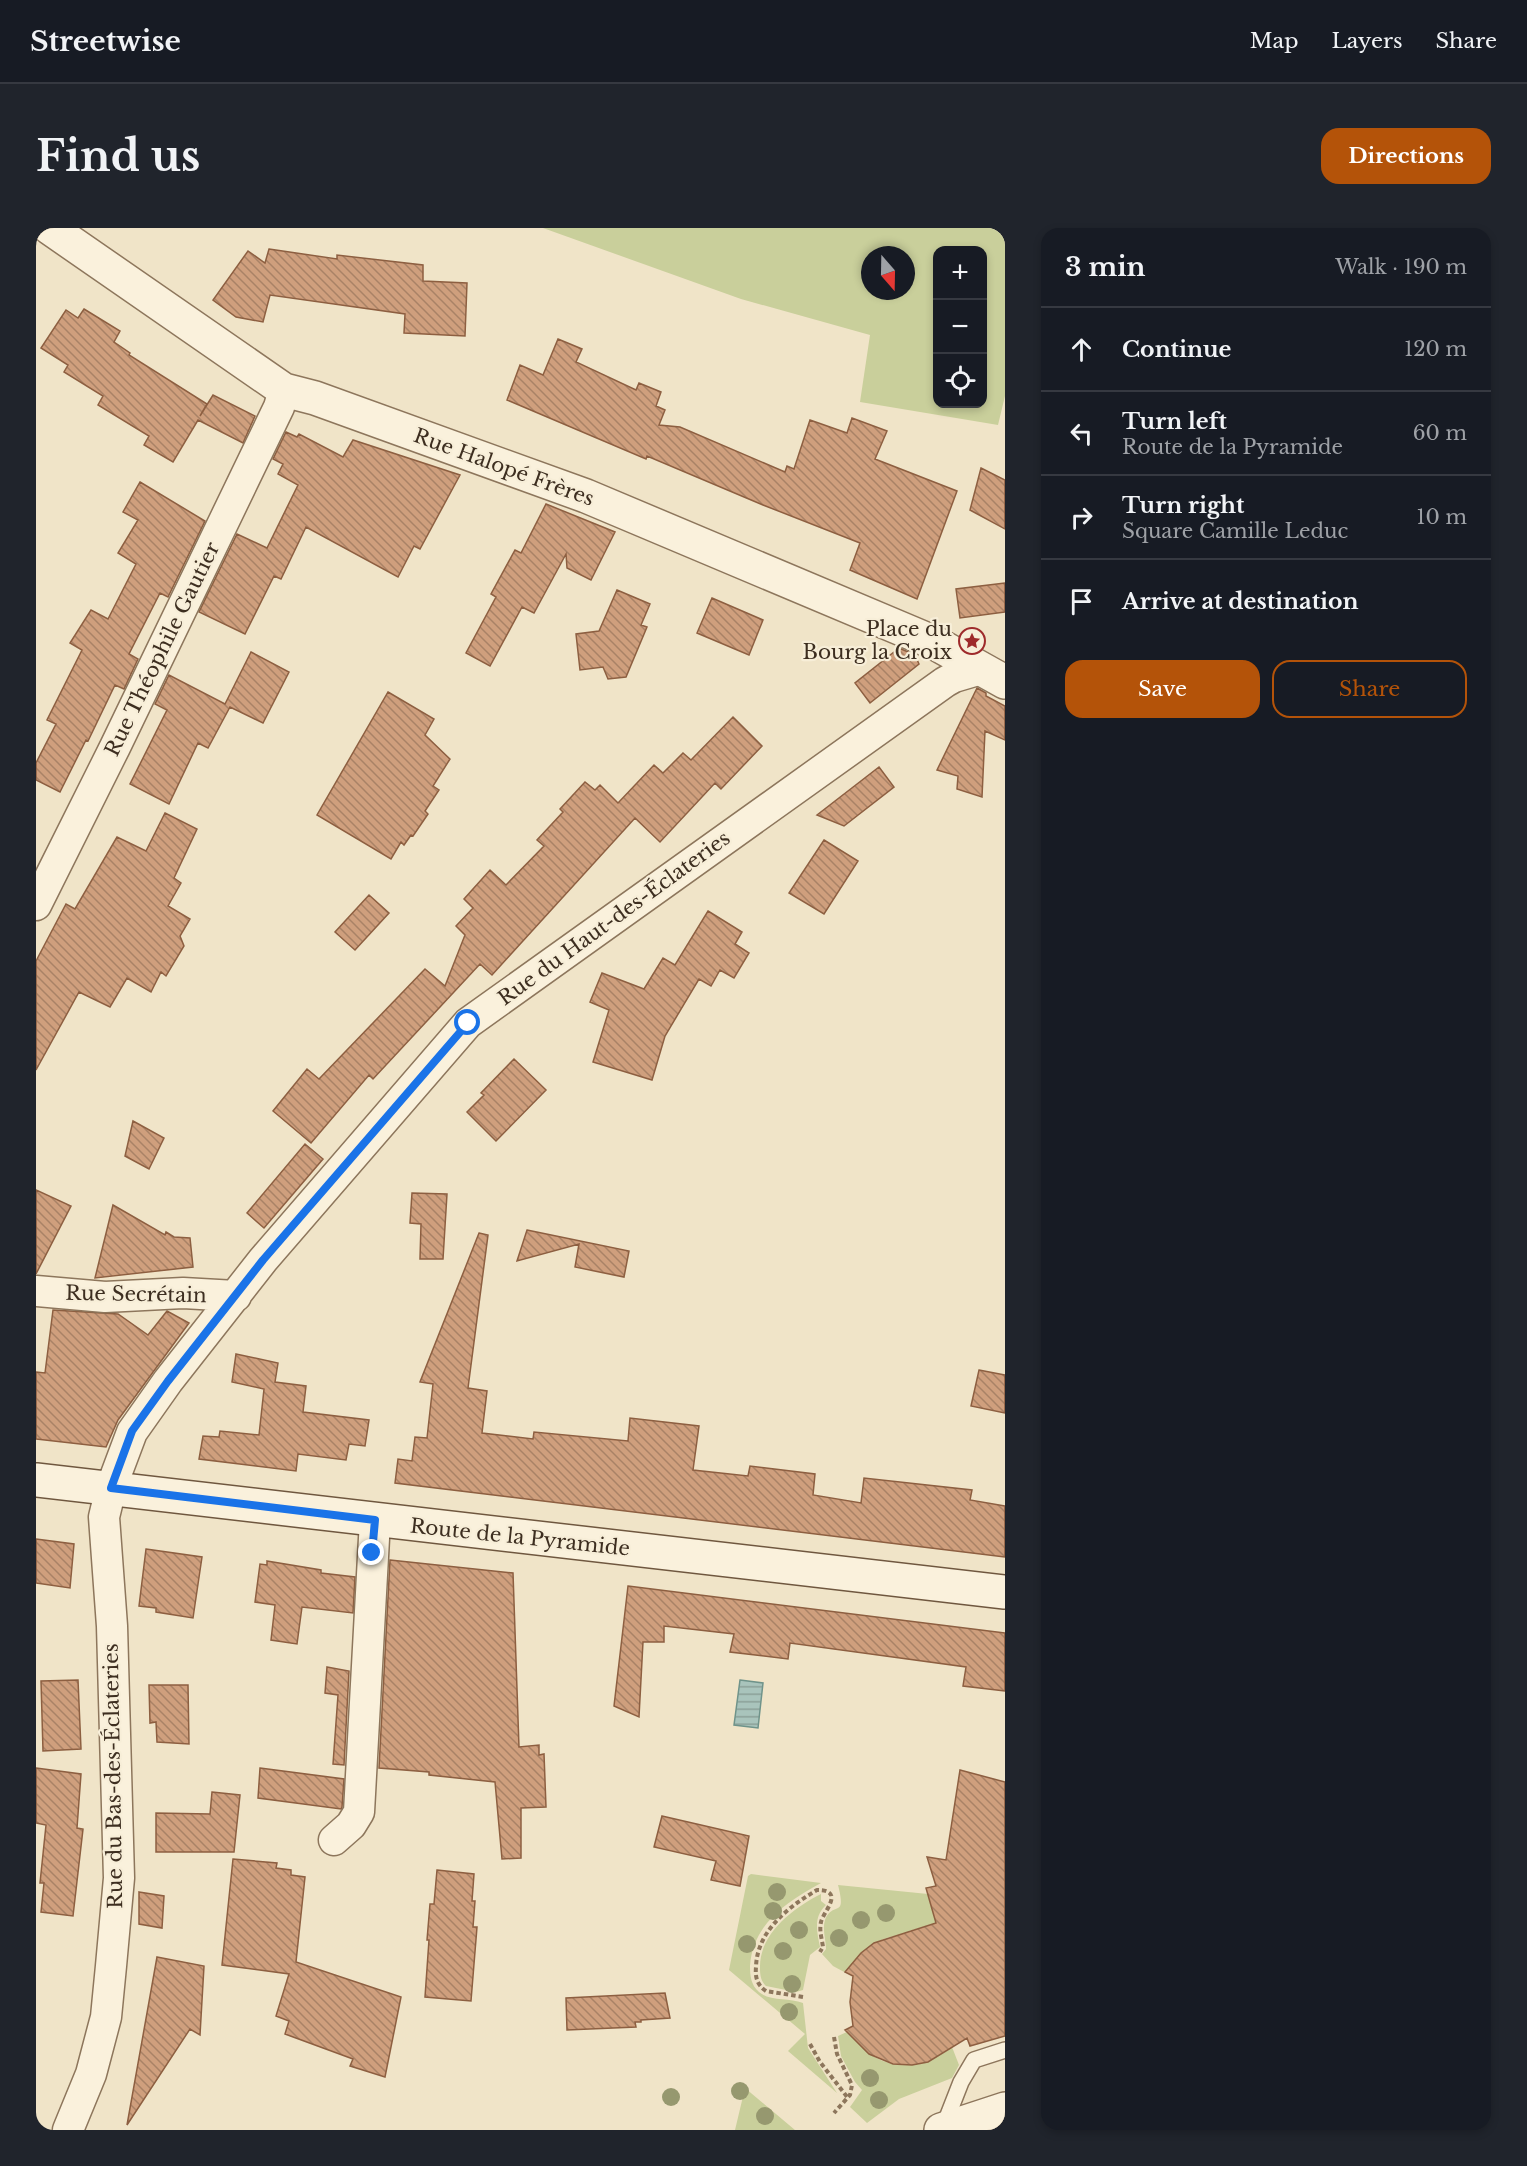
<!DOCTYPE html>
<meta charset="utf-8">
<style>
:root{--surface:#171b24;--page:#20242c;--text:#f1f3f6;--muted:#9ea1a6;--line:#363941;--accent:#b45309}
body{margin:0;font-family:"Libre Baskerville",serif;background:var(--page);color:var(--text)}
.controls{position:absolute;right:18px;top:18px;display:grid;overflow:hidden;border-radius:12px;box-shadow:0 3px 9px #0003}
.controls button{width:54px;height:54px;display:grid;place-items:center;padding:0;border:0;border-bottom:2px solid var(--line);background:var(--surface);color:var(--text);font:30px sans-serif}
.compass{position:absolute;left:825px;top:18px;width:54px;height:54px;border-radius:50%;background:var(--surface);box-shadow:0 3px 9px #0003;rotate:160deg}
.stop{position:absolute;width:18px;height:18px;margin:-14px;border:4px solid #1a73e8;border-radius:50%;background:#fff}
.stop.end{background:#1a73e8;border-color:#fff;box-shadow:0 2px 6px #0008}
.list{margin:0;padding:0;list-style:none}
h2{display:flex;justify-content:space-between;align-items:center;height:78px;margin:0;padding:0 24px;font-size:26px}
h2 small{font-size:20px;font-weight:400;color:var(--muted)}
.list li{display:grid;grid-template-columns:39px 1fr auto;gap:18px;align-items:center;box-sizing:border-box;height:84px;padding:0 24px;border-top:2px solid var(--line)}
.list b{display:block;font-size:22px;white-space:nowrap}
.list p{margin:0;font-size:20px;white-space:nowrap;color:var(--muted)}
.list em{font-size:20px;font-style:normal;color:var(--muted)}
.actions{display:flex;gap:12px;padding:18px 24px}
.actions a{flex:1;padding:14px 0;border:2px solid var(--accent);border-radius:18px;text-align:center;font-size:21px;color:var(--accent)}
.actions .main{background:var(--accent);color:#fff}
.icon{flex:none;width:33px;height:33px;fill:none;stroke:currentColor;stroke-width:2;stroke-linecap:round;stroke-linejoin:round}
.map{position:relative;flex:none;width:969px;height:1902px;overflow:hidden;border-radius:18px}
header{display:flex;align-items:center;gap:36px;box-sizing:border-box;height:84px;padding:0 30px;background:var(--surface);border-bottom:2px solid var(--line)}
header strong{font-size:28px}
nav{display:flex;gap:33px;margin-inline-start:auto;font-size:21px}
.intro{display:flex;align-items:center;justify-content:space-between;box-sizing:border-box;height:144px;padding:0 36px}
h1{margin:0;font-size:42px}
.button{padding:15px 27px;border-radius:18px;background:var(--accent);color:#fff;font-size:21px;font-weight:700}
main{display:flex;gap:36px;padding:0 36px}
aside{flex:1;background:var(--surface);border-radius:18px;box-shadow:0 3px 9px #0003}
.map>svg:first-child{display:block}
</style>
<header>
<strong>Streetwise</strong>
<nav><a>Map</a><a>Layers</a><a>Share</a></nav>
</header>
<div class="intro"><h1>Find us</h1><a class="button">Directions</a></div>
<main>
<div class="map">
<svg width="969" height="1902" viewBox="0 0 969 1902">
<defs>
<pattern id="water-rules" width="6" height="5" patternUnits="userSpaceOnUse" patternTransform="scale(1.5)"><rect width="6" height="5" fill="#a9c4bc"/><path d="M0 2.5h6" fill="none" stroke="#8ba098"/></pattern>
<pattern id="building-back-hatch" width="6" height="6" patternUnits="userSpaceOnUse" patternTransform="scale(1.5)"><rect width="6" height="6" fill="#cf9f7d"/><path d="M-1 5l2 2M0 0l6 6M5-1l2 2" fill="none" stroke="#a98266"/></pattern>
</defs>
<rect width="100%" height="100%" fill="#f0e4c8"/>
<!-- green -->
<path fill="#c9cf9b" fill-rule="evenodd" d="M507,0H969V168L962,197L824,174L834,107L705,71ZM902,22H946V176H902ZM834,27H870V63H834Z
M715,1646L785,1655C751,1674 717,1695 714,1738C714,1748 715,1757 723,1764C735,1774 753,1769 767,1775L772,1820L801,1865L752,1823L769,1806L693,1742L712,1648Z
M802,1657L892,1666L900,1695L873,1703V1707C844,1706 825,1722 810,1745L797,1738L786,1726L790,1721C790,1711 786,1702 789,1692C797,1672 811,1692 802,1657Z
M785,1666V1673L790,1677C777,1689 781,1704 784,1719L774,1727L767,1762L760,1764L730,1758C725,1753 724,1748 724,1740C723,1706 757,1680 785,1666Z
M813,1803C838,1843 880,1847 916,1819L923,1837L916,1850L863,1871L831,1895L814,1879L826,1862L819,1854L805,1828L802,1808Z
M709,1860L759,1902H699Z"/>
<!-- water -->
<path fill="url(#water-rules)" stroke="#6f938a" stroke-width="1.5" d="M704,1452L727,1455L722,1500L698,1497Z"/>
<!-- building -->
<path fill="url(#building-back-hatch)" stroke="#8d5f41" stroke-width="1.5" d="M233,21L301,31V27L387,37V53L431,55L429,108L368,105L369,86L234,67L227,94L200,89L177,72L212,23L229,35Z
M48,81L84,103L78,114L94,125L93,127L171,176L164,188L177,167L219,188L207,215L162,192L137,234L108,217L113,208L62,177L67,168L28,144L32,137L5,120L30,82L42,90Z
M522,111L546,121L540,134L600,162L603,155L625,164L620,178L629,182L623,197L644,199L749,244L751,238L758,241L774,192L811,205L816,190L851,203L839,231L921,263L881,371L814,342L824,315L727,277L611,228L610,231L471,172L484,137L507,147Z
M250,204L261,209L263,206L307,229L317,212L424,247L384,321L378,318L362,349L270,299L245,351L238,348L209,406L163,384L201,306L231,320L262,257L242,246L247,236L237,231Z
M945,240L969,252V301L934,282Z
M104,254L169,293L132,369L124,365L93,426L102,431L88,461L79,457L52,513L50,512L24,564L0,552V535L20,496L11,492L46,422L34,415L55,382L72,391L100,336L82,325L102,292L87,284Z
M510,276L579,304L555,352L531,340L530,326L498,385L486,379L454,438L430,425L460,369L455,366L479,322L485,325Z
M969,355V384L924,390L920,361Z
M581,362L614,376L605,397L611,399L590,449L572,451L567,439L544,442L540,406L563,403Z
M676,370L727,392L713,427L661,405Z
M863,420L879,427L883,436L834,475L819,455Z
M215,424L253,444L227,495L194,479L172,520L162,515L133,576L94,556L131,482L119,476L133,447L189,476Z
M941,460L950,465V468L969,478V512L949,503L946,569L921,561L922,548L901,542Z
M352,464L398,491L389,507L414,531L397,558L403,562L389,583L392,586L377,608L375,607L368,617L365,614L355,631L281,587Z
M697,489L726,518L685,561L679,555L624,614L599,590L456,747L444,736L337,851L333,847L275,915L237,883L271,841L283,851L389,741L409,758L429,707L420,698L437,680L428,671L454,642L470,657L508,618L501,612L527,584L524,581L549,554L559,562L564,557L582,575L618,537L627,545L647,525L655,532Z
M843,539L858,559L808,598L781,587Z
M129,585L161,601L138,650L145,655L132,678L154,691L144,708L148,718L130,748L125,744L115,764L91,750L74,779L43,764L0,842V733L30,676L39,681L81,609L110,623Z
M788,612L822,633L788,686L753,665Z
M333,667L353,685L319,722L299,704Z
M672,683L706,704L699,716L713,725L698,750L684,742L675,758L663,751L629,808L616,852L557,834L573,782L554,774L566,745L608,761L627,730L639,737Z
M478,831L510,862L460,913L431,884L448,867L445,865Z
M97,893L128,910L113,941L89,928Z
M269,916L287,931L228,1000L211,985Z
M0,962L35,978L0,1046Z
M376,965L411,966L407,1031H384L385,996L374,995Z
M77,977L129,1007L130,1004L138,1009L154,1010L157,1039L59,1050Z
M491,1002L593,1023L588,1049L539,1039L543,1016L481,1033Z
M443,1005L452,1007L432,1160L451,1163L446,1205L497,1211L498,1204L592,1213L594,1190L663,1198L657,1242L712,1248L714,1238L779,1246L777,1267L825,1275L828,1250L936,1262L934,1272L969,1278V1329L359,1255L362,1231L376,1233L379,1209L391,1210L397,1156L384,1154Z
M17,1082L82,1086L112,1107L131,1083L153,1095L82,1192L70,1219L0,1211V1144L9,1145Z
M200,1126L242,1135L239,1154L270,1158L267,1184L333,1192L329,1218L313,1216L310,1232L262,1226L260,1243L163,1231L167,1208L183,1209L184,1203L223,1207L228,1161L196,1154Z
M943,1142L969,1147V1185L935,1178Z
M0,1311L38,1316L34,1360L0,1355Z
M110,1321L166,1329L157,1390L120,1384V1380L103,1378Z
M354,1332L477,1345L483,1519L503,1517V1527L508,1526L510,1579L485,1580V1630L466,1631L459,1554L393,1547V1544L343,1540Z
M231,1333L285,1342V1345L319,1349L317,1385L266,1379L261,1416L235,1412L239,1377L219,1374L224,1336L231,1337Z
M592,1358L969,1405V1463L927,1458L930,1439L754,1415L752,1431L694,1424L698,1406L628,1398V1414H607L603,1489L578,1478Z
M291,1439L313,1443L308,1537L297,1536L302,1467L289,1465Z
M42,1452L45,1521L7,1523L5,1453Z
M113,1457H152L153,1516L121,1514L120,1494L114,1495Z
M0,1540L45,1546L41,1600L47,1601L37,1688L5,1684L8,1655H4L10,1597L0,1595Z
M224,1540L308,1551L306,1579L305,1581L222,1570Z
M924,1542L969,1554V1808L934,1818L931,1810L892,1834L876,1837L857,1836L833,1826L809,1802L817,1798L814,1774L817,1748L809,1744L825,1725L838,1715L900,1695L890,1660L900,1658L891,1629L910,1632Z
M176,1564L204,1567L198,1624H120V1585L174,1586Z
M626,1588L713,1608L704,1658L675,1652L680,1633L618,1619Z
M197,1631L241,1635L240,1640L255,1642V1647L269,1649L260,1734L365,1769L349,1849L314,1838L317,1831L249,1806L253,1793L240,1788L253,1746L186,1737Z
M401,1642L438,1646L436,1673H439L437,1699H441L435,1773L389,1769L393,1712H391L394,1676H398Z
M103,1664L128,1668L126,1700L103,1696Z
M121,1729L168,1738L164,1807L154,1801L91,1897Z
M629,1765L634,1790L605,1792V1794H599L600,1799L531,1802L530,1770Z"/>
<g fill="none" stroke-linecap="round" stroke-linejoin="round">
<defs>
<path id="service" d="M907,1900L925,1854L938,1832L969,1822"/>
<path id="minor" d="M0,677L79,519L243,179L248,162
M0,1063L69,1069L147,1065L200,1068
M298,1612L315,1597L323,1584L339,1292
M32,1902L55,1846L70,1789L75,1738L83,1650L76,1398L68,1289L75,1260L96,1204L132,1153L227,1032L432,795L909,454L918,449L945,441"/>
<path id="tertiary" d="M14,0L248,162L279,170L550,268L899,415L969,454
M905,1902L969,1881"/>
<path id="secondary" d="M0,1252L969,1364"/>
</defs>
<!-- service casing -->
<use href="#service" stroke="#8d765c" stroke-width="18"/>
<!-- minor casing -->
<use href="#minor" stroke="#8d765c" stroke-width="33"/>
<!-- tertiary casing -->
<use href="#tertiary" stroke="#8d765c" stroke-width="36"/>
<!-- secondary casing -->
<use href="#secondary" stroke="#6f573f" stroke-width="36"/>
<!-- path -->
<path stroke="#8d765c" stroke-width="4" stroke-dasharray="4.5 3" stroke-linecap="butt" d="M767,1769L730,1763C721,1757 719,1749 720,1739C721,1703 752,1679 781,1662C810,1662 787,1684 785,1694C783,1703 786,1711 787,1719L784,1724
M798,1809L801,1826L816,1857L814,1867L798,1885
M774,1816L784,1834L812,1870"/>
<!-- service -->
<use href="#service" stroke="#faf1dc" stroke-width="15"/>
<!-- minor -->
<use href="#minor" stroke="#faf1dc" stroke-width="30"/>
<!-- tertiary -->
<use href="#tertiary" stroke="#faf1dc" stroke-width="33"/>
<!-- secondary -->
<use href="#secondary" stroke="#faf1dc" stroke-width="33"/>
</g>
<!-- trees -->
<g fill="#96986f">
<circle cx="741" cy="1664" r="9"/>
<circle cx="737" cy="1683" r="9"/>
<circle cx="850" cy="1685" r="9"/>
<circle cx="825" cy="1692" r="9"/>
<circle cx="763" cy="1702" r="9"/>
<circle cx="803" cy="1710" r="9"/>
<circle cx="711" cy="1716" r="9"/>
<circle cx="747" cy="1723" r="9"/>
<circle cx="756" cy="1756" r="9"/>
<circle cx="753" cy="1784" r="9"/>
<circle cx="834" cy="1850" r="9"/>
<circle cx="704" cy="1863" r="9"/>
<circle cx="635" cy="1869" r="9"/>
<circle cx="843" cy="1872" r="9"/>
<circle cx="729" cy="1888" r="9"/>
</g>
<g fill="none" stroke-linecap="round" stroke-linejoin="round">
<!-- route -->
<path stroke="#1a73e8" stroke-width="8" d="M336,1325L339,1292L75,1260L96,1203L132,1153L227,1032L432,795"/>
</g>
<!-- icons -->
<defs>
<symbol id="sight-ring" viewBox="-11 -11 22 22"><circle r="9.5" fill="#f7eed8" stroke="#9e2a2b" stroke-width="1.5"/><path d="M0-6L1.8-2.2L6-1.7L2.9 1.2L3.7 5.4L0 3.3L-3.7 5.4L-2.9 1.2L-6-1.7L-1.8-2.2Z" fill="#9e2a2b"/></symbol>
</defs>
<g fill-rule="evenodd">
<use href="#sight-ring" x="921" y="398" width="30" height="30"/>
</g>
<g text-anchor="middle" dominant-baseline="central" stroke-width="4.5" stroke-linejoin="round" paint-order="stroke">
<!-- street labels -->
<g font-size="20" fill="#3d2e20" stroke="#f7eed8">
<text transform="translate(468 239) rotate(20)">Rue Halopé Frères</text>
<text transform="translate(126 421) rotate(-64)">Rue Théophile Gautier</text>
<text transform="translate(578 690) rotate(-36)">Rue du Haut-des-Éclateries</text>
<text transform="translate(100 1066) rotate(1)">Rue Secrétain</text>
<text transform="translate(484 1309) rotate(6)">Route de la Pyramide</text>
<text transform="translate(77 1548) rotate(-91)">Rue du Bas-des-Éclateries</text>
</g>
<!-- poi labels -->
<g font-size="20" fill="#3d2e20" stroke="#f7eed8" text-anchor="end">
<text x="916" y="401">Place du<tspan x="916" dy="23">Bourg la Croix</tspan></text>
</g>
</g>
</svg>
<div class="controls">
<button>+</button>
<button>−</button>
<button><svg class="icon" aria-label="locate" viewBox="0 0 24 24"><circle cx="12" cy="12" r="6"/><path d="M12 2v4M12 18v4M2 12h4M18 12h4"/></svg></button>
</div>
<svg class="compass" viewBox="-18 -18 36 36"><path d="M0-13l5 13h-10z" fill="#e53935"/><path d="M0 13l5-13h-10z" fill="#9ea1a6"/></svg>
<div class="stop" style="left:432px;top:795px"></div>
<div class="stop end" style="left:336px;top:1325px"></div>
</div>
<aside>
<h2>3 min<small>Walk · 190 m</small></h2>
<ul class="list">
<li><svg class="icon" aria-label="ahead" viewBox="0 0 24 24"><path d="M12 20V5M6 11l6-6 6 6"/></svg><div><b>Continue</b></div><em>120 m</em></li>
<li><svg class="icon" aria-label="left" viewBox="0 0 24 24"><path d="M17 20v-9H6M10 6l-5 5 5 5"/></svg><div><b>Turn left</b><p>Route de la Pyramide</p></div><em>60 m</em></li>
<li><svg class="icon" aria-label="right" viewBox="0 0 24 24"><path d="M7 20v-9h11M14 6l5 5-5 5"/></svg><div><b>Turn right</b><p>Square Camille Leduc</p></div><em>10 m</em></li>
<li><svg class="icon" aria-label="arrive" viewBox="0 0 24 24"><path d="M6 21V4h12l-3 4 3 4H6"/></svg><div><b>Arrive at destination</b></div></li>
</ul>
<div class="actions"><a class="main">Save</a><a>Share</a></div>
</aside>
</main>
